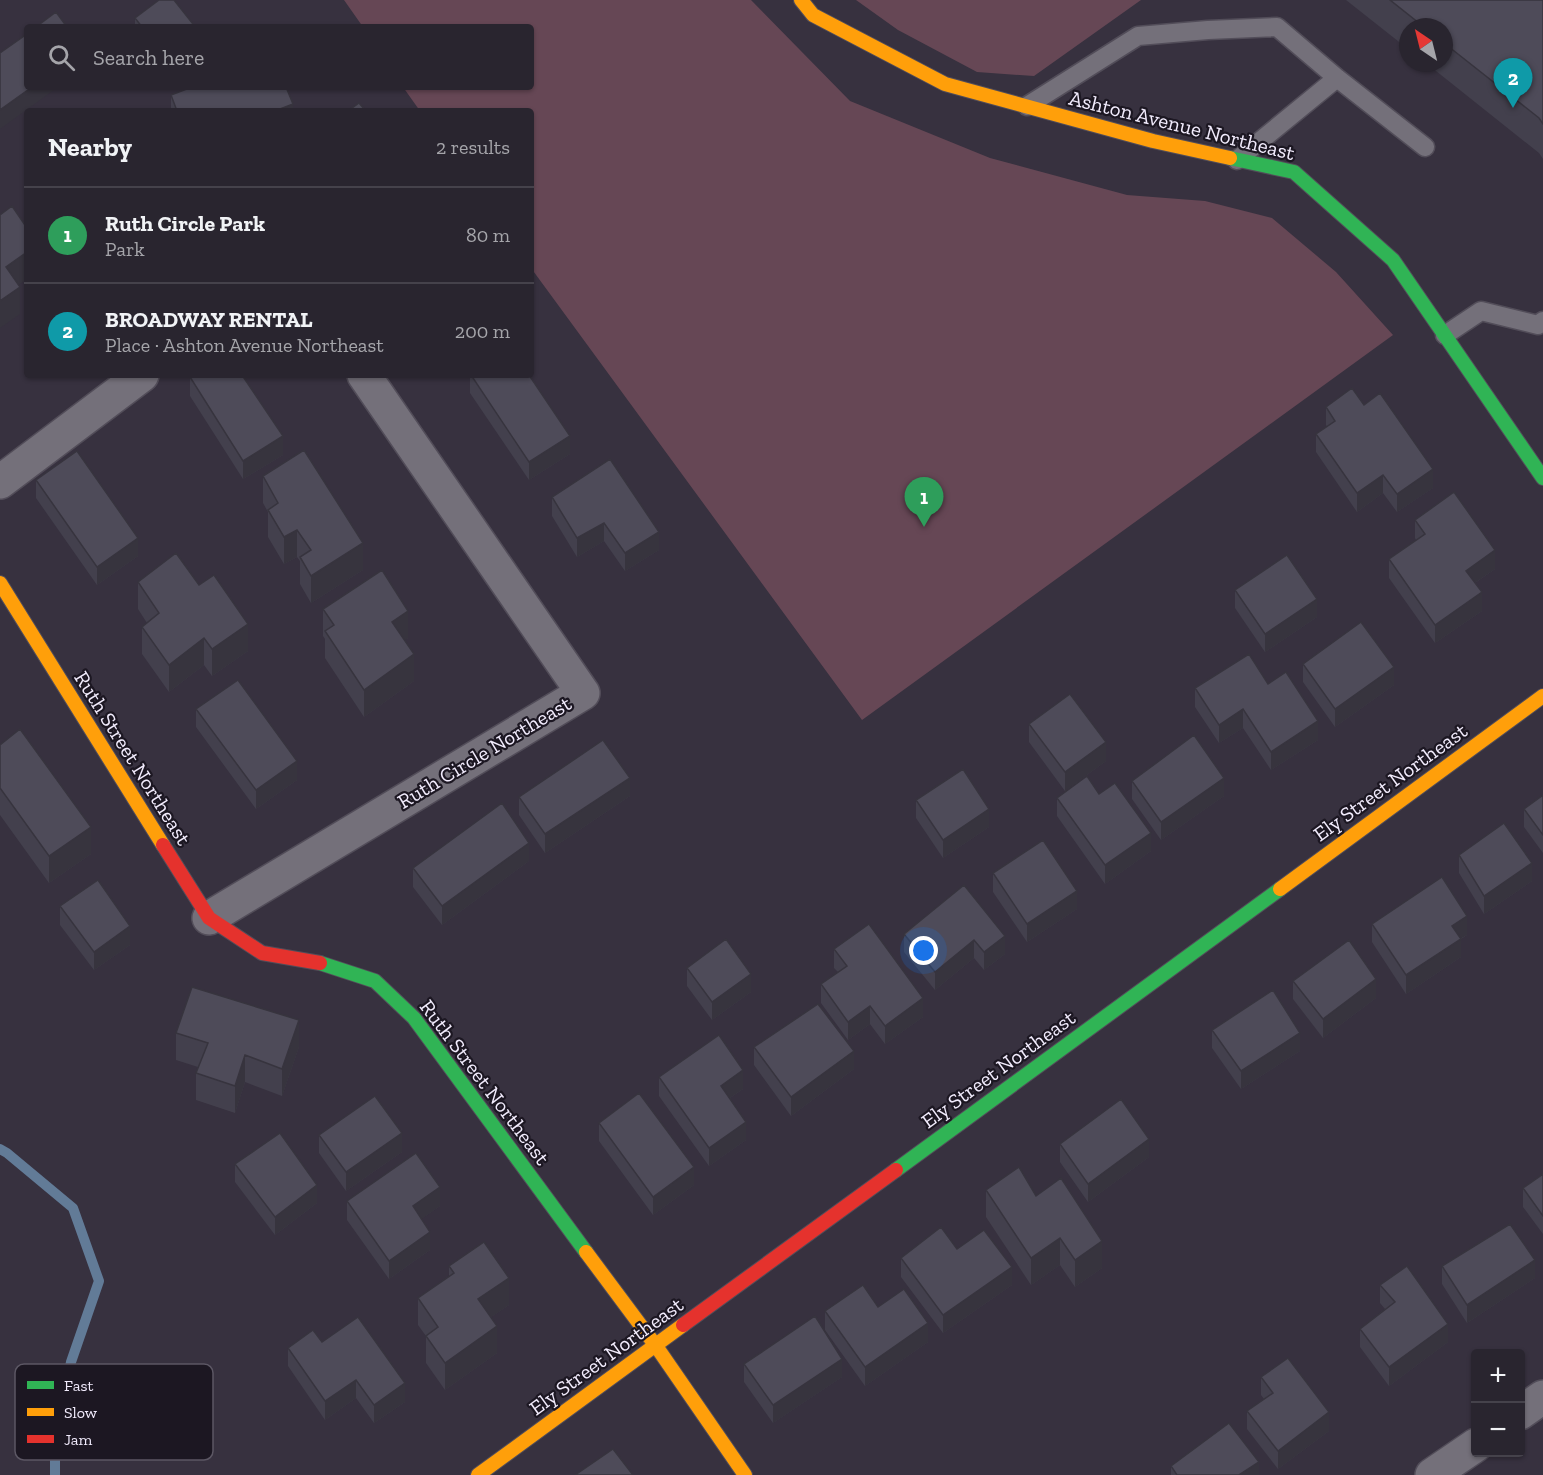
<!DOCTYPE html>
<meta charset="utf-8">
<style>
:root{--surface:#29252f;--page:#312d37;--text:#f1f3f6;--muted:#a5a5aa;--line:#45424b;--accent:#8bbbb9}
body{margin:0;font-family:"Zilla Slab",serif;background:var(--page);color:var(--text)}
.controls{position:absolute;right:18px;bottom:18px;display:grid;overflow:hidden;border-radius:6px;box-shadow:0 2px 4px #0004}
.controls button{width:54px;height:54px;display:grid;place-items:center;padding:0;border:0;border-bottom:2px solid var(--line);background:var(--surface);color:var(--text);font:30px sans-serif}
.compass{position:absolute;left:1399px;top:18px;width:54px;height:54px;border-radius:50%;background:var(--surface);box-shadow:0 2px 4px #0004;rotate:325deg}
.you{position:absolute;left:924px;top:951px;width:21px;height:21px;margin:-15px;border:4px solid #fff;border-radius:50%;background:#1a73e8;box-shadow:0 0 0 9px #1a73e833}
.badge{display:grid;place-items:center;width:39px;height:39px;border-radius:50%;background:var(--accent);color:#fff;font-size:20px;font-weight:700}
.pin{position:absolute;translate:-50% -50px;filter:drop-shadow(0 2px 3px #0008)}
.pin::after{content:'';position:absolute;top:32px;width:21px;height:18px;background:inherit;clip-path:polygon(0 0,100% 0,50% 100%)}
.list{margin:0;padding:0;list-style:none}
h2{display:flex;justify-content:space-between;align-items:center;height:78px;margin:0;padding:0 24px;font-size:26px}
h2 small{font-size:20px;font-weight:400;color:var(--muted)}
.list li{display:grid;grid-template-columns:39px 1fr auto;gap:18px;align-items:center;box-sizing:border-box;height:96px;padding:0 24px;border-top:2px solid var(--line)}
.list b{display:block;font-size:22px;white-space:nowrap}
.list p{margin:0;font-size:20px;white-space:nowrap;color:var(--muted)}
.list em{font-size:20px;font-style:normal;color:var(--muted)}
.icon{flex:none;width:33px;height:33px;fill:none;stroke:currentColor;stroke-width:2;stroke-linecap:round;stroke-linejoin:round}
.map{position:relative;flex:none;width:1543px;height:1475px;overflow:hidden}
.search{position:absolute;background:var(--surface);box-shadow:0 2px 4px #0004;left:24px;top:24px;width:510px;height:66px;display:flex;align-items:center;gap:15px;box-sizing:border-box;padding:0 21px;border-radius:6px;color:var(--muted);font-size:22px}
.panel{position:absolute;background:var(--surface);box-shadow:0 2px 4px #0004;left:24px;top:108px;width:510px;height:270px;border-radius:6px}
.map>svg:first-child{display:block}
</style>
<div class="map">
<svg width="1543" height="1475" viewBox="0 0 1543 1475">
<rect width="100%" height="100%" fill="#37313f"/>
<!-- green -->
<path fill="#664755" d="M344,0H751L850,101L990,158L1127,195L1205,201L1272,218L1336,272L1393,335L862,720L531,268V111H420L403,87H531V27H363Z
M856,0H1141L1034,76L977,72L898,30Z"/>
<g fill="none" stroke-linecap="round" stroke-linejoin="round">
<!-- stream -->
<path stroke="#627b97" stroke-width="10" d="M0,1149L7,1153L73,1208L99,1281L71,1362L55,1444V1475"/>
<defs>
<path id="lane" d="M1027,106L1138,36L1208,30L1277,27L1337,78L1425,147
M1237,160L1337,78
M1445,335L1481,311L1538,325L1543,321"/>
<path id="street" d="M0,482L142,375
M209,918L583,693L364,375
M1520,1413L1543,1397
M1432,1475L1476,1445"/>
<path id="fast" d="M1230,158L1294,172L1393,260L1543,478
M320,963L375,981L414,1018L586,1252
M896,1170L1280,889"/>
<path id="slow" d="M801,0L813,15L945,84L1153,141L1230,158
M0,583L163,845
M1280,889L1543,696
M586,1252L656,1346L745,1475
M478,1475L683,1325"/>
<path id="jam" d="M163,845L209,918L262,953L320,963
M683,1325L896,1170"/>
</defs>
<!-- lane casing -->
<use href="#lane" stroke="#524d59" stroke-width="21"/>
<!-- street casing -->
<use href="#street" stroke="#524d59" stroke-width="36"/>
<!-- fast casing -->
<use href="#fast" stroke="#524d59" stroke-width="16"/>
<!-- slow casing -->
<use href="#slow" stroke="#524d59" stroke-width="16"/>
<!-- jam casing -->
<use href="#jam" stroke="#524d59" stroke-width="16"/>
<!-- lane -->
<use href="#lane" stroke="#74707a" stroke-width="18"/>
<!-- street -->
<use href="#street" stroke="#74707a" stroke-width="33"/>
<!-- fast -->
<use href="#fast" stroke="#30b455" stroke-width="14"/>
<!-- slow -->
<use href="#slow" stroke="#ff9f0a" stroke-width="14"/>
<!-- jam -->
<use href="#jam" stroke="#e5322d" stroke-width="14"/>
</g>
<!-- wall -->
<path fill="#43404d" d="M1346,0H1543V159L1539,153L1426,63H1444V27H1408V49Z
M135,18L193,27H135Z
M171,95L293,111H171Z
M470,375L570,454L529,480L470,393Z
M190,377L283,455L243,479L190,396Z
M1364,405L1433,488L1397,512L1383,493L1357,512L1316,452V434L1327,427L1326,425V407Z
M263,476L363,570L311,603L300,584V561L297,557L284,564L268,537V512L263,503Z
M36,480L138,556L97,585L36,498Z
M552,497L659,550L625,571L604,541L577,557L552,516Z
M1415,520L1495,569L1475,583L1482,611L1435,643L1389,578V559L1416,540L1415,538Z
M138,582L199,585L248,651L212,676L204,665L169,692L142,654V627L147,623L138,609Z
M1235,590L1317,617L1265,652L1235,608Z
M323,609L408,638L404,640L414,681L364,717L325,658V639L323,636Z
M1303,664L1394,685L1335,727L1303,682Z
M1268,684L1318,740L1271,770L1243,728L1219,743L1195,707V688Z
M196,709L297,780L256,809L196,727Z
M1029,724L1106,761L1065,791L1029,742Z
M0,745L91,854L49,883L0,815Z
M1132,781L1224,796L1161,840L1132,799Z
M1099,794L1151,851L1105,884L1057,816V798Z
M1543,795V853L1524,827V809Z
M630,796L545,853L519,815V797Z
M916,800L989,827L943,858L916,818Z
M1459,855L1532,881L1484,914L1459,873Z
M529,861L442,925L413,887V868Z
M993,873L1077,909L1027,942L993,892Z
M964,885L1005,954L984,970L974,958L935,990L904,952V934Z
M60,906L130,945L94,970L60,925Z
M1372,924L1467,935L1461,939V957L1406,994L1372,942Z
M834,949L923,1017L885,1044L870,1024L848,1040L821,1003V984L838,972L834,968Z
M687,968L751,992L712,1020L687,986Z
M1293,981L1376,998L1323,1038L1293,999Z
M1212,1030L1300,1051L1241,1089L1212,1048Z
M176,1033L299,1047L282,1096L245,1082L235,1113L196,1100V1073L198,1067L176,1060Z
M754,1047L854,1069L791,1116L754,1065Z
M659,1077L743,1089L730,1098L746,1140L709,1166L659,1096Z
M599,1123L694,1185L653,1215L599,1141Z
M319,1135L402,1152L346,1191L319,1153Z
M1060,1144L1149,1157L1088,1202L1060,1162Z
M235,1164L317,1203L275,1235L235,1182Z
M1543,1174V1234L1523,1207V1188Z
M986,1190L1036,1196L1102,1268L1075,1287L1060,1265L1031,1285L986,1217Z
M347,1201L440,1206L421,1219L430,1250L389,1279L347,1220Z
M957,1249L1012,1285L943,1333L901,1277V1258Z
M449,1266L509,1305L491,1317L497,1353L445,1390L426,1363V1336L418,1325V1298L449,1276Z
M1442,1266L1535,1278L1467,1323L1442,1284Z
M1380,1285L1448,1342L1389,1386L1360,1347V1329L1385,1309L1380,1303Z
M825,1311L928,1342L865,1386L825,1330Z
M322,1342L405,1402L374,1423L356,1398L325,1420L288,1366V1348Z
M744,1364L842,1377L773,1423L744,1382Z
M1261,1377L1329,1431L1278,1469L1247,1429V1411L1264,1399L1261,1395Z
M1171,1466L1259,1475H1171Z"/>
<!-- shaded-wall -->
<path fill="#37343e" d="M32,87H58L0,129V110Z
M293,104V111H275Z
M27,252V279L6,294V267Z
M20,287V314L0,328V301Z
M283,436V455L243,479V461Z
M570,436V454L529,480V462Z
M1433,469V488L1397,512V494Z
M1383,475V493L1357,512V493Z
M604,523V541L577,557V538Z
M297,530V557L284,564V537Z
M659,532V550L625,571V553Z
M138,538V556L97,585V567Z
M363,543V570L311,603V576Z
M1495,550V569L1466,589V571Z
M1482,592V611L1435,643V625Z
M1317,599V617L1265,652V634Z
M408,611V638L392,649V622Z
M248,624V651L212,676V649Z
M204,638V665L169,692V665Z
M414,654V681L364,717V690Z
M1394,667V685L1335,727V709Z
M1243,709V728L1219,743V725Z
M1318,721V740L1271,770V752Z
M1106,742V761L1065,791V772Z
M297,761V780L256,809V790Z
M630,778V796L545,853V834Z
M1224,778V796L1161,840V822Z
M989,809V827L943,858V840Z
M91,827V854L49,883V856Z
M1151,833V851L1105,884V865Z
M529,843V861L442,925V906Z
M1532,863V881L1484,914V896Z
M1077,891V909L1027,942V924Z
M1467,916V935L1458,940L1461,939V957L1406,994V975L1452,926Z
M130,926V945L94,970V952Z
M1005,936V954L984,970V952Z
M974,940V958L935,990V972Z
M751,974V992L712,1020V1002Z
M1376,979V998L1323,1038V1019Z
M923,998V1017L885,1044V1026Z
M870,1006V1024L848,1040V1022Z
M299,1020V1047L282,1096V1069Z
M1300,1033V1051L1241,1089V1071Z
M854,1051V1069L791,1116V1097Z
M245,1055V1082L235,1113V1086Z
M743,1070V1089L721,1104V1086Z
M746,1122V1140L709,1166V1148Z
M402,1133V1152L346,1191V1172Z
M1149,1139V1157L1088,1202V1184Z
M694,1167V1185L653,1215V1197Z
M317,1185V1203L275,1235V1217Z
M440,1187V1206L413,1225V1206Z
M430,1232V1250L389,1279V1261Z
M1060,1238V1265L1031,1285V1258Z
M1102,1241V1268L1075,1287V1260Z
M1535,1260V1278L1467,1323V1305Z
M1012,1267V1285L943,1333V1315Z
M509,1278V1305L478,1326V1299Z
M928,1323V1342L865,1386V1367Z
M1448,1324V1342L1389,1386V1367Z
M497,1326V1353L445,1390V1363Z
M842,1359V1377L773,1423V1405Z
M356,1380V1398L325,1420V1401Z
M405,1383V1402L374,1423V1405Z
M1329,1412V1431L1278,1469V1451Z
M1259,1462V1475H1239Z"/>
<!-- building -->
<path fill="#4e4b59" stroke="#37343e" stroke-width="1.5" d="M159,0H174L193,24L189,27H142L135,18Z
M1390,0H1543V124L1539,118L1444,43V27H1424Z
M56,12L67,27H36Z
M27,34V87H32L0,110V53Z
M192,87H286L293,104L275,111H177L171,95Z
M359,103L366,111H348Z
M12,206L27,228V252L6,267L20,287L0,301V215Z
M193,375H242L283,436L243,461L190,377Z
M471,375H529L570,436L529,462Z
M1352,388L1364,405L1380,393L1433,469L1397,494L1383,475L1357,493L1316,434L1335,421L1326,407Z
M304,450L363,543L311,576L300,557L311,550L297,530L284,537L268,510L278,503L263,476Z
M77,451L138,538L97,567L36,480Z
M610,459L659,532L625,553L604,523L577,538L552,497Z
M1454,492L1495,550L1466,571L1482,592L1435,625L1389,559L1425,534L1415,520Z
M176,553L199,585L214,575L248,624L212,649L204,638L169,665L142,627L159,613L138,582Z
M1287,555L1317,599L1265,634L1235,590Z
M382,570L408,611L392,622L414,654L364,690L325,631L334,625L323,609Z
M1361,622L1394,667L1335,709L1303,664Z
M1249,654L1268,684L1286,672L1318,721L1271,752L1243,709L1219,725L1195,688Z
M238,680L297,761L256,790L196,709Z
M1070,694L1106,742L1065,772L1029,724Z
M20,729L91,827L49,856L0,788V745Z
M1194,735L1224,778L1161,822L1132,781Z
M603,740L630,778L545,834L519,797Z
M963,769L989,809L943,840L916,800Z
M1087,776L1099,794L1115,783L1151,833L1105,865L1057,798Z
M1543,795V835L1524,809Z
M502,803L529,843L442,906L413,868Z
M1504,823L1532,863L1484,896L1459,855Z
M1043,840L1077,891L1027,924L993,873Z
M1442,877L1467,916L1452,926L1461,939L1406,975L1372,924Z
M98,880L130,926L94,952L60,906Z
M964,885L1005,936L984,952L974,940L935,972L904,934Z
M869,924L923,998L885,1026L870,1006L848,1022L821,984L847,966L834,949Z
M726,939L751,974L712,1002L687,968Z
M1349,940L1376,979L1323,1019L1293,981Z
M192,987L299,1020L282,1069L245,1055L235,1086L196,1073L208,1043L176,1033Z
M1273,990L1300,1033L1241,1071L1212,1030Z
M818,1004L854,1051L791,1097L754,1047Z
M719,1035L743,1070L721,1086L746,1122L709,1148L659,1077Z
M639,1093L694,1167L653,1197L599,1123Z
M375,1096L402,1133L346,1172L319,1135Z
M1121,1099L1149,1139L1088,1184L1060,1144Z
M280,1133L317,1185L275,1217L235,1164Z
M416,1153L440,1187L413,1206L430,1232L389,1261L347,1201Z
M1019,1167L1036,1196L1061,1178L1102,1241L1075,1260L1060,1238L1031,1258L986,1190Z
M1543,1174V1216L1523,1188Z
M1510,1224L1535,1260L1467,1305L1442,1266Z
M941,1227L957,1249L984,1230L1012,1267L943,1315L901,1258Z
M484,1242L509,1278L478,1299L497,1326L445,1363L426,1336L438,1327L418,1298L454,1273L449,1266Z
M1407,1266L1448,1324L1389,1367L1360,1329L1395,1302L1380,1285Z
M863,1285L878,1307L904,1289L928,1323L865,1367L825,1311Z
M815,1316L842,1359L773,1405L744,1364Z
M358,1317L405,1383L374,1405L356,1380L325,1401L288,1348L313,1330L322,1342Z
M1288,1358L1329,1412L1278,1451L1247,1411L1273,1393L1261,1377Z
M1229,1423L1259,1462L1239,1475H1177L1171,1466Z
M613,1449L633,1475H575Z"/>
<g text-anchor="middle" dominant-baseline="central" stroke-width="4.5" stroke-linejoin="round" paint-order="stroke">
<!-- street labels -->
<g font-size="21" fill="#f2ecfd" stroke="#1c1722">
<text transform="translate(1182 125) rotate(14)">Ashton Avenue Northeast</text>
<text transform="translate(484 752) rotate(-31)">Ruth Circle Northeast</text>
<text transform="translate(133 758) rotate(58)">Ruth Street Northeast</text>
<text transform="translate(1390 782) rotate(-36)">Ely Street Northeast</text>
<text transform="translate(998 1069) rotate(-36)">Ely Street Northeast</text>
<text transform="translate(485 1082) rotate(53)">Ruth Street Northeast</text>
<text transform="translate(606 1356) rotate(-36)">Ely Street Northeast</text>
</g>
</g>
<!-- legend -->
<rect x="15" y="1364" width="198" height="96" rx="9" fill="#1c1722" stroke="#5c5764" stroke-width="1.5"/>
<rect x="27" y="1381" width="27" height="8" fill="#30b455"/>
<rect x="27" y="1408" width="27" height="8" fill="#ff9f0a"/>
<rect x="27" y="1435" width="27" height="8" fill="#e5322d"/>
<g font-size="16" fill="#f2ecfd">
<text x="64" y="1391">Fast</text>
<text x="64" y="1418">Slow</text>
<text x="64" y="1445">Jam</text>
</g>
</svg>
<div class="controls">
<button>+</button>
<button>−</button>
</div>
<svg class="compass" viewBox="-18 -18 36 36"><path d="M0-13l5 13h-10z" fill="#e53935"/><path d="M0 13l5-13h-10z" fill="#a5a5aa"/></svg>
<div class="you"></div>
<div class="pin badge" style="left:924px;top:527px;background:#2e9e5b">1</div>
<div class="pin badge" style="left:1513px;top:108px;background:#0f9aa8">2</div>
<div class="search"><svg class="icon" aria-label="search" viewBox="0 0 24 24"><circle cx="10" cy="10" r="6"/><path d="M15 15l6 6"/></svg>Search here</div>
<section class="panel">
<h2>Nearby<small>2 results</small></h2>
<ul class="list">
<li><span class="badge" style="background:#2e9e5b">1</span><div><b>Ruth Circle Park</b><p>Park</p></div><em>80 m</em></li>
<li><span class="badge" style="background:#0f9aa8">2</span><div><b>BROADWAY RENTAL</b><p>Place · Ashton Avenue Northeast</p></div><em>200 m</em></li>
</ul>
</section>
</div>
